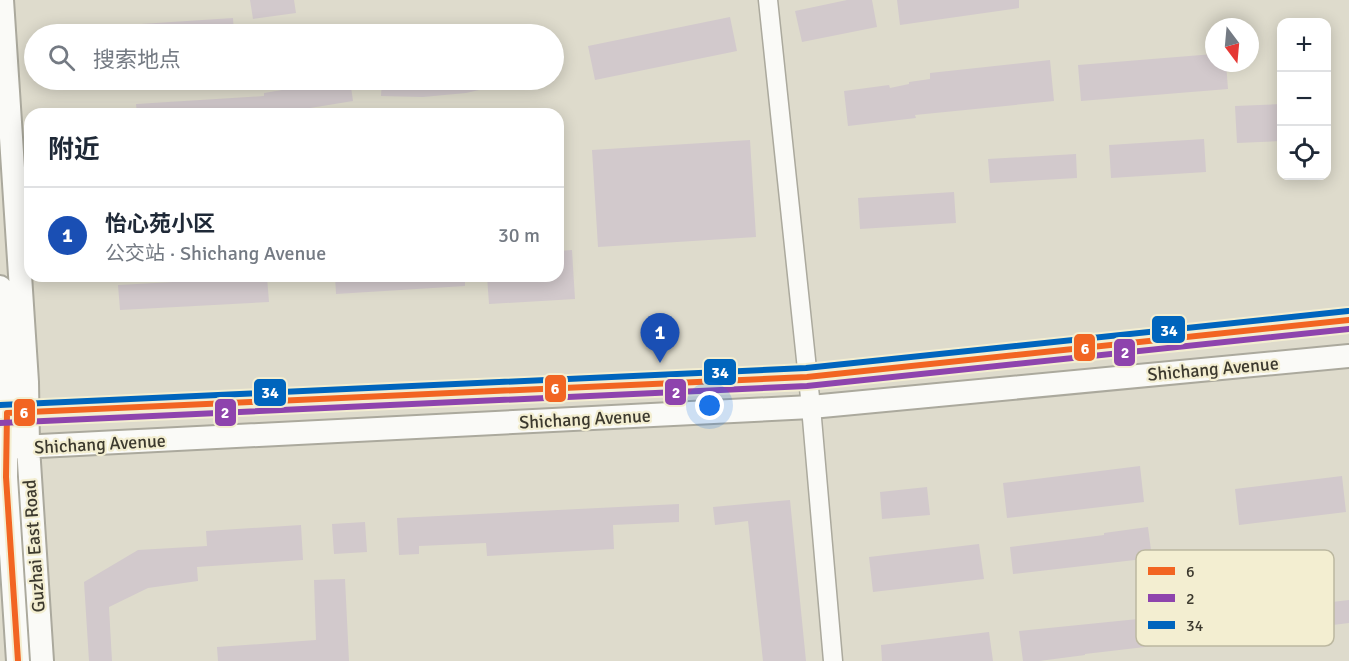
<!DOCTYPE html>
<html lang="zh">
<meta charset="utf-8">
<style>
:root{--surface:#fff;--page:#f6f6f7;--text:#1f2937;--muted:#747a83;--line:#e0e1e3;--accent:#2563eb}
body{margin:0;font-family:Signika,"Noto Sans SC",sans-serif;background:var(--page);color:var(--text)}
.controls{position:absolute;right:18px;top:18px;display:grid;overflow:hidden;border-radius:12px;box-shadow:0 3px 15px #0003}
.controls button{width:54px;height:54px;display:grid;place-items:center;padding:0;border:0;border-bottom:2px solid var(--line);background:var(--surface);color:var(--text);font:30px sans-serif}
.compass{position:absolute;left:1205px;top:18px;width:54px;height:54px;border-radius:50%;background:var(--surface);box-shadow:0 3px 15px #0003;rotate:164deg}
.you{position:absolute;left:710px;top:406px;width:21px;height:21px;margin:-15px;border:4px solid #fff;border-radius:50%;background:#1a73e8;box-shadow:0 0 0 9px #1a73e833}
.badge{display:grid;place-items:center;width:39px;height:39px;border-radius:50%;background:var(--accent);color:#fff;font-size:20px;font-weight:700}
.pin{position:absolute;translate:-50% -50px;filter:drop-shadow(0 2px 3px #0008)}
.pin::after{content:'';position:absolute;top:32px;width:21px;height:18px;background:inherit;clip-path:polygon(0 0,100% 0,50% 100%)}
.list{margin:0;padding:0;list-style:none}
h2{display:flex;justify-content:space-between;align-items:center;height:78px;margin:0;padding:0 24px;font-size:26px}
h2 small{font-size:20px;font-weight:400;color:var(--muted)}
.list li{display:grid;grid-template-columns:39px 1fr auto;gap:18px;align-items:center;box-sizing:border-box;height:96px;padding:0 24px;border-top:2px solid var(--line)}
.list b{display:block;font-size:22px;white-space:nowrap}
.list p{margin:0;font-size:20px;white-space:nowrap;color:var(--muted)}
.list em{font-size:20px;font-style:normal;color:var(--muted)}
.icon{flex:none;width:33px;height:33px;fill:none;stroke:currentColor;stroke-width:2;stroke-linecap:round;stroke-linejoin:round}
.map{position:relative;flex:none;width:1349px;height:661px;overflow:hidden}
.search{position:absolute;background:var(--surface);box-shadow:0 3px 15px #0003;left:24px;top:24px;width:540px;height:66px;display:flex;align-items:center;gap:15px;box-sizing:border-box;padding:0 21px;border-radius:33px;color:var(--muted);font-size:22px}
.panel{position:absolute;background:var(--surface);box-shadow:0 3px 15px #0003;left:24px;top:108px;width:540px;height:174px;border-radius:18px}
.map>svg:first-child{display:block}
</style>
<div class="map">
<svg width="1349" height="661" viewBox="0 0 1349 661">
<rect width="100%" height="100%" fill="#dedbcc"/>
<!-- building -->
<path fill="#d2c9cc" d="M250,0H294L296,13L253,19Z
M847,0H872L877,27L802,42L795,11Z
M897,0H1019V8L900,25Z
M730,17L737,51L595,80L588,46Z
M233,18L234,34H142L141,24Z
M1214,54V63H1226L1228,89L1081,101L1078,65Z
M1050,60L1054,101L915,115L916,118L848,126L844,91L889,85L890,88L909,84V82L930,79V73Z
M305,80H350L353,101L310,108L311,114H137L136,104L264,96V93L306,86Z
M382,80H501V85L466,93L423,97L381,96Z
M1281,104V141L1237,143L1235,106Z
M1204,139L1206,172L1111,178L1109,145Z
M750,140L756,237L598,247L592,150Z
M1076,154L1077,178L990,183L988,159Z
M954,192L956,223L860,229L858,198Z
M572,250L575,299L489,304L487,276H558V251Z
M335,276H465V286L336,294Z
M267,277L269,302L120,310L118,285Z
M1140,466L1144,502L1007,518L1003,483Z
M1342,476L1346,512L1239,525L1235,489Z
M927,487L930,515L882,519L880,492Z
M790,500L806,661H763L748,521L715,525L713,507Z
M679,504V522L613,525L614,549L487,556L486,543L419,546V554L399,555L397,518Z
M365,522L367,552L334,554L332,524Z
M301,525L303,560L197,567L198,581L148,588L109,607L112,661H89L84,582L138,550L207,546L206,531Z
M1148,527L1152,558L1013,574L1010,547L1104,535V533Z
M979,544L984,579L873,592L869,557Z
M345,579L349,661H218L217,647L316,640L314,580Z
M1349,600V623L1275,632V629L1187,640L1185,622L1273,612V609Z
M1158,617L1162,645L1085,654V655L1039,661H1023L1019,631Z
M989,632L993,661H882L881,645Z"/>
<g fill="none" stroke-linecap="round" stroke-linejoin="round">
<defs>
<path id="minor" d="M768,0L811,407L833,661"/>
<path id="major" d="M2,0L27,382L28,447L42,661
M0,287L7,383L6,477L18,661
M0,414L807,377L1349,320
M0,448L811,407L1349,356"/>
</defs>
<!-- minor casing -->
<use href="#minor" stroke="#aba99d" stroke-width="21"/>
<!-- major casing -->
<use href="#major" stroke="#aba99d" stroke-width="26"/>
<!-- minor -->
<use href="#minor" stroke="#fafaf7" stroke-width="18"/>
<!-- major -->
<use href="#major" stroke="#fafaf7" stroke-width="22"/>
<defs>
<path id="bus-1" d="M18,661L6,477L7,413L807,377L1349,320"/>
<path id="bus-2" d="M0,423L807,386L1349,329"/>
<path id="bus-3" d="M0,405L806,368L1348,311"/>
</defs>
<!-- bus-1 casing -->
<use href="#bus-1" stroke="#f3eed1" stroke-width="10"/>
<!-- bus-2 casing -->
<use href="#bus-2" stroke="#f3eed1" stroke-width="10"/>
<!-- bus-3 casing -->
<use href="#bus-3" stroke="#f3eed1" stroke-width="10"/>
<!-- bus-1 -->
<use href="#bus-1" stroke="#f26522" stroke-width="6"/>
<!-- bus-2 -->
<use href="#bus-2" stroke="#8e44ad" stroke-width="6"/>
<!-- bus-3 -->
<use href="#bus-3" stroke="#0065bd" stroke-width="6"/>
</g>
<g text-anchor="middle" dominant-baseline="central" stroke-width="4.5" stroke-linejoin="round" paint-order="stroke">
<!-- street labels -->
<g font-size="18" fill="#3c392e" stroke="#f3eed1">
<text transform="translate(1213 369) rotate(-5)">Shichang Avenue</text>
<text transform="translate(585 419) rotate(-3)">Shichang Avenue</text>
<text transform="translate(100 444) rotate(-3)">Shichang Avenue</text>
<text transform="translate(34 546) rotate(-94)">Guzhai East Road</text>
</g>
</g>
<!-- legend -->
<rect x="1136" y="550" width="198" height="96" rx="9" fill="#f3eed1" stroke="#bcb8a0" stroke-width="1.5"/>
<rect x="1148" y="567" width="27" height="8" fill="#f26522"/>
<rect x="1148" y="594" width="27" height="8" fill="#8e44ad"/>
<rect x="1148" y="621" width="27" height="8" fill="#0065bd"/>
<g font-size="16" fill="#3c392e">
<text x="1186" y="577">6</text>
<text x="1186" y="604">2</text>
<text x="1186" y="631">34</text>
</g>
<g stroke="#f3eed1" stroke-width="2">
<rect x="1151" y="315" width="35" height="29" rx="6" fill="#0065bd"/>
<rect x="1073" y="333" width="23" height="29" rx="6" fill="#f26522"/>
<rect x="1113" y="338" width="23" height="29" rx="6" fill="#8e44ad"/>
<rect x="703" y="358" width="34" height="28" rx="6" fill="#0065bd"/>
<rect x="544" y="374" width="23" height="29" rx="6" fill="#f26522"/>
<rect x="664" y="378" width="23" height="28" rx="6" fill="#8e44ad"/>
<rect x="253" y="378" width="34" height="29" rx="6" fill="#0065bd"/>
<rect x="13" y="398" width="23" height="29" rx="6" fill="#f26522"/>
<rect x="214" y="398" width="23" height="29" rx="6" fill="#8e44ad"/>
</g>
<g font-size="16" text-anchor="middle" font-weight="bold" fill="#fff">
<text x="1169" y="336">34</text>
<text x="1085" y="354">6</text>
<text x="1125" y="358">2</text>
<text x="720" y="378">34</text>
<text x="555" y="394">6</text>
<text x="676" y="398">2</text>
<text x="270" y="398">34</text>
<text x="24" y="418">6</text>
<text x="225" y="418">2</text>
</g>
</svg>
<div class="controls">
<button>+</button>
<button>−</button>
<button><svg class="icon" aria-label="locate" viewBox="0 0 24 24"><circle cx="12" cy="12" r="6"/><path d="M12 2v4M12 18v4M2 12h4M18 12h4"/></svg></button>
</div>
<svg class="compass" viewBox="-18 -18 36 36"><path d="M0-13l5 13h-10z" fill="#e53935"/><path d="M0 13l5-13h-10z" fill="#747a83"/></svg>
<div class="you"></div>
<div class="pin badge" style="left:660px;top:363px;background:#1a4fb4">1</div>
<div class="search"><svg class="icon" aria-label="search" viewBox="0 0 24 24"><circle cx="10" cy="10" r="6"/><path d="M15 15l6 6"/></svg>搜索地点</div>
<section class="panel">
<h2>附近<small></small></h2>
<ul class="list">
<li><span class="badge" style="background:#1a4fb4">1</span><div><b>怡心苑小区</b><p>公交站 · Shichang Avenue</p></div><em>30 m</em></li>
</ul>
</section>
</div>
